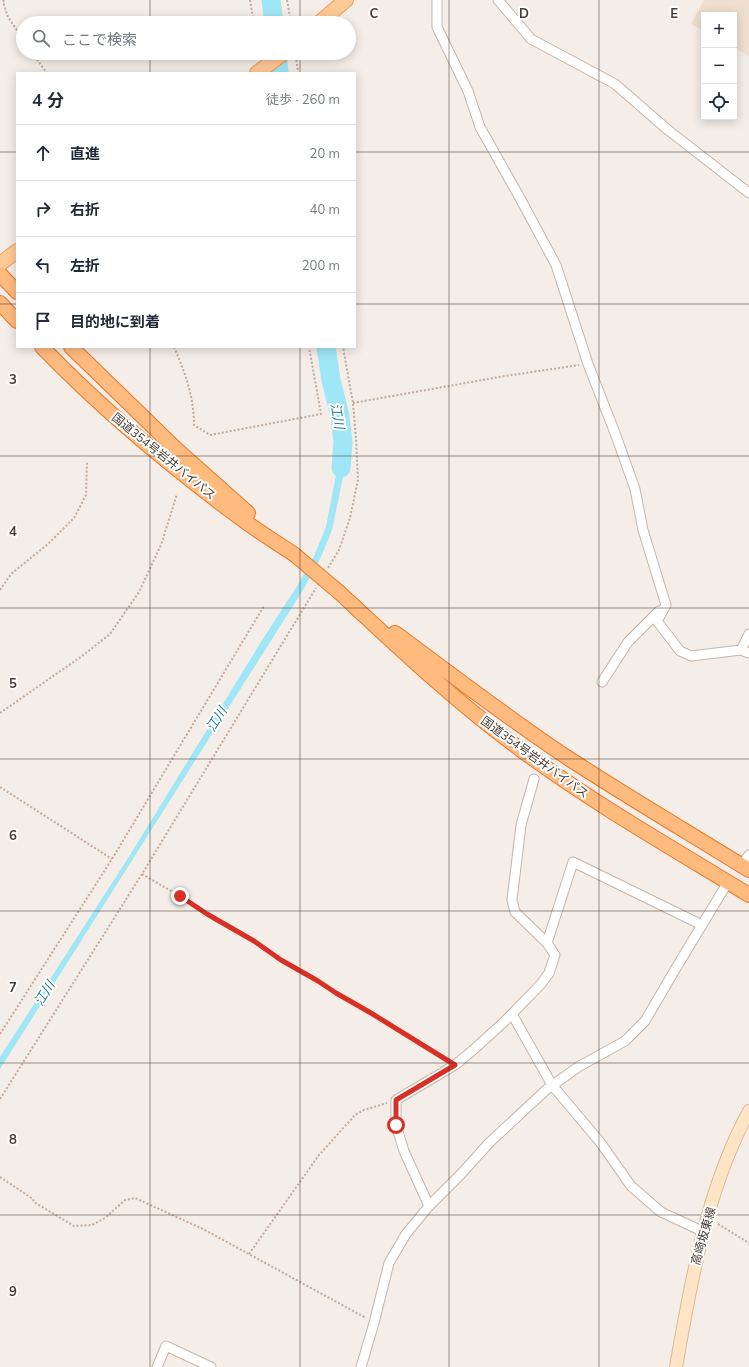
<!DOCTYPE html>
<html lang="ja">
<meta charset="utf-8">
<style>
:root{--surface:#fff;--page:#f6f6f7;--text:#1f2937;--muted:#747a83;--line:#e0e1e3}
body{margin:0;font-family:Mulish,"Noto Sans JP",sans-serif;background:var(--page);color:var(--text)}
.controls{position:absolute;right:12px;top:12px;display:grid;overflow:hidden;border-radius:0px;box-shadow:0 2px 10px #0003}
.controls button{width:36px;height:36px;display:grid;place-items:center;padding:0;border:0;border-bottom:1px solid var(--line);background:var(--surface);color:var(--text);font:20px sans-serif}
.stop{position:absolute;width:12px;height:12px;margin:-9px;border:3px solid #d93025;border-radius:50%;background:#fff}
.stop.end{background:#d93025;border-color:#fff;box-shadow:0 1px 4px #0008}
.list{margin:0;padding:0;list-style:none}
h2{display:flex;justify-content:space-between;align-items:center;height:52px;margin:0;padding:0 16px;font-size:17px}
h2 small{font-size:13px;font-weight:400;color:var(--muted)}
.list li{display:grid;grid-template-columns:26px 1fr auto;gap:12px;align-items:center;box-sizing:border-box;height:56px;padding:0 16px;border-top:1px solid var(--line)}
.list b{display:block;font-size:15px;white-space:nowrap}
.list em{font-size:13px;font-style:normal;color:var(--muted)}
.icon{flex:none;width:22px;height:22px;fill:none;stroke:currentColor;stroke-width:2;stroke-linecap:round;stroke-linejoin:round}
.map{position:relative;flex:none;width:749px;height:1367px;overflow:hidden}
.search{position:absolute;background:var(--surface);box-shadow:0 2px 10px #0003;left:16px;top:16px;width:340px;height:44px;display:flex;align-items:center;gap:10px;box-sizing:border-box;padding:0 14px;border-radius:22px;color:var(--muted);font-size:15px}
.panel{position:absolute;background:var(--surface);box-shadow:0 2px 10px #0003;left:16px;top:72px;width:340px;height:276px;border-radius:0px}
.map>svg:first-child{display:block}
</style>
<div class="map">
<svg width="749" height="1367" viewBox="0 0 749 1367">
<rect width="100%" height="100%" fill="#f5ede7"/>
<!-- education -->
<path fill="#efdfd0" d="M704,0H749V56L734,48V15H704V31L691,24Z"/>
<!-- water -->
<path fill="#9fe6f6" d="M339,442L346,443L344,472L332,530L320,559L303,590L0,1069V1057L130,855L261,642L297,586L314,556L326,527L337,470Z"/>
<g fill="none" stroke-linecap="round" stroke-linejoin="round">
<!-- river -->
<path stroke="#9fe6f6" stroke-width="19" d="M271,0L274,23
M277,53L279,73
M326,347L331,380L340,416L343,442L341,468"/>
<defs>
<path id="minor" d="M437,0V27L468,91L480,127L521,200L556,265L588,364L615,433L635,489L643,530L666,605L657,621L680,651L691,656L741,650L749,653
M498,0L531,39L615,84L668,130L749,193
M741,650L749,634
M602,682L628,642L659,611
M741,865L749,855
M547,943L573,862L702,925
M512,1014L552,1085L600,1142L631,1186L661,1212L704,1232
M429,1206L404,1151L396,1125V1100L455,1065L472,1051L505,1021L541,984L549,973L555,955L547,943L515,912L512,900L521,825L534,779
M157,1367L166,1346L211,1367
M361,1367L374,1323L389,1263L406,1234L429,1206L461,1174L489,1143L546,1090L578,1067L625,1041L645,1021L676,968L728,882"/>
<path id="secondary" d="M676,1367C691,1281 707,1188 749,1111"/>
<path id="primary" d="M319,23L346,0
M257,73L284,53
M0,264L17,251"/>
<path id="trunk" d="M0,274L17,292
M0,303L17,321
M42,347C102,409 170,466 239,517C257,531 276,542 295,555
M71,347L176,449L248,513
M340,593C398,647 456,702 520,749C593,803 672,848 749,895
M395,633C452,675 509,719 568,758C628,797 689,833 749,870"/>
</defs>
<!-- minor casing -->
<use href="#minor" stroke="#c4b6ac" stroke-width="11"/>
<!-- secondary casing -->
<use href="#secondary" stroke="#dbb995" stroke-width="14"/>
<!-- primary casing -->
<use href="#primary" stroke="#eda15d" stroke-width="16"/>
<!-- trunk casing -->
<use href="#trunk" stroke="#e9792c" stroke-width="16"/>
<!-- path -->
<path stroke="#c4ab99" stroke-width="2" stroke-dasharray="2 2" stroke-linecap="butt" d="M4,0L3,2L8,17L23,39
M250,0L254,23
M287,0L291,23
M32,53L47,73
M296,56L298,73
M174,347C185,372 194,397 194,425L210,435L321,414L309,347
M353,403L505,376L579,365
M328,568L339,550L350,518L358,480L356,439L353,403L343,347
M0,590L11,574L48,544L74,518L86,495L87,462
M0,713L82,656L110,634L139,592L161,545L177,494
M0,787L112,859
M142,874L180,896L207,914L254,941L281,960L318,981L337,993L447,1060
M0,1034L112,859L264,606
M0,1099L142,874L316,588
M0,1177L33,1199L34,1202L74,1226L92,1225L105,1218L125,1200L135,1198L203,1229L366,1318
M718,1224L749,1243
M249,1254L319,1155L355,1115L364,1110L387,1103"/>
<!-- minor -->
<use href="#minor" stroke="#fff" stroke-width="9"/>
<!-- secondary -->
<use href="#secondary" stroke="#ffe5c6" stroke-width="12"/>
<!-- primary -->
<use href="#primary" stroke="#ffc995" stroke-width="14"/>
<!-- trunk -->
<use href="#trunk" stroke="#ffba7e" stroke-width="14"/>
<defs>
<path id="trunk-bridge" d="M295,555L340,593"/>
</defs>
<!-- trunk-bridge casing -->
<use href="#trunk-bridge" stroke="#e9792c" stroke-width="16" stroke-linecap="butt"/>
<!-- trunk-bridge -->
<use href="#trunk-bridge" stroke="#ffba7e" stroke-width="14"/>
</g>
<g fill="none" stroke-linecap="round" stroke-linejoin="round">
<!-- route -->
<path stroke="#d93025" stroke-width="5" d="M180,896L207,914L254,941L281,960L318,981L336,993L371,1013L455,1065L396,1100V1125"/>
</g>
<!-- grid -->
<path fill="none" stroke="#483d35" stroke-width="1" stroke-opacity="0.55" d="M150,0V23M300,0V23M449,0V1367M599,0V1367M150,53V73M300,53V73M0,152H17M355,152H749M0,304H17M355,304H749M150,347V1367M300,347V1367M0,456H749M0,608H749M0,759H749M0,911H749M0,1063H749M0,1215H749"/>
<g text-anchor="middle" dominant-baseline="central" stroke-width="4" stroke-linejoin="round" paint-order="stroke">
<!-- street labels -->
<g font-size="12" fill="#483d35" stroke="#fff">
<text transform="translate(164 456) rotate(39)">国道354号岩井バイパス</text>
<text transform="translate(535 757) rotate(36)">国道354号岩井バイパス</text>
<text transform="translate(703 1236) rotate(-74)">高崎坂東線</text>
</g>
<!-- water labels -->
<g font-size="13" font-style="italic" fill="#207c92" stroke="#fff">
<text transform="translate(338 416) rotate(80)">江川</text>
<text transform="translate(216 719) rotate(-58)">江川</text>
<text transform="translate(44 993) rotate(-58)">江川</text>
</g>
</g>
<g font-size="13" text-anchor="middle" font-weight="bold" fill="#483d35" stroke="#fff" stroke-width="4" stroke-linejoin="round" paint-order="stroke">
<text x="374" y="18">C</text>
<text x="524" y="18">D</text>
<text x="674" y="18">E</text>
<text x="13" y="384">3</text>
<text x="13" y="536">4</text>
<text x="13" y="688">5</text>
<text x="13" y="840">6</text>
<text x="13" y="992">7</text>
<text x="13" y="1144">8</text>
<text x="13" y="1296">9</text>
</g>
</svg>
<div class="controls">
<button>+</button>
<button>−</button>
<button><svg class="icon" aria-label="locate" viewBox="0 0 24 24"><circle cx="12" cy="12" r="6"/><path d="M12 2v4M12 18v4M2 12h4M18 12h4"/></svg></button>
</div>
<div class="stop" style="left:396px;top:1125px"></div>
<div class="stop end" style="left:180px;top:896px"></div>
<div class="search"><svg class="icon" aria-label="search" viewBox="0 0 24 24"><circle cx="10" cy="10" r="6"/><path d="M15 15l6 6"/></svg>ここで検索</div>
<section class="panel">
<h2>4 分<small>徒歩 · 260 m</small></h2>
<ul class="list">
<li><svg class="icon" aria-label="ahead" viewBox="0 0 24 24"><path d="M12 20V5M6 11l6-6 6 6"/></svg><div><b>直進</b></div><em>20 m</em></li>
<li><svg class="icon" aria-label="right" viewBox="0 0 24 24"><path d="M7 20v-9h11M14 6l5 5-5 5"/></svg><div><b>右折</b></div><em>40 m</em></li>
<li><svg class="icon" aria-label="left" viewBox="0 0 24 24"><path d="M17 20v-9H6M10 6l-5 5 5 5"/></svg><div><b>左折</b></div><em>200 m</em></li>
<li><svg class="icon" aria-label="arrive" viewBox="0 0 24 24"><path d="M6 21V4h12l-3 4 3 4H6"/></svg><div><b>目的地に到着</b></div></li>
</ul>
</section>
</div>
